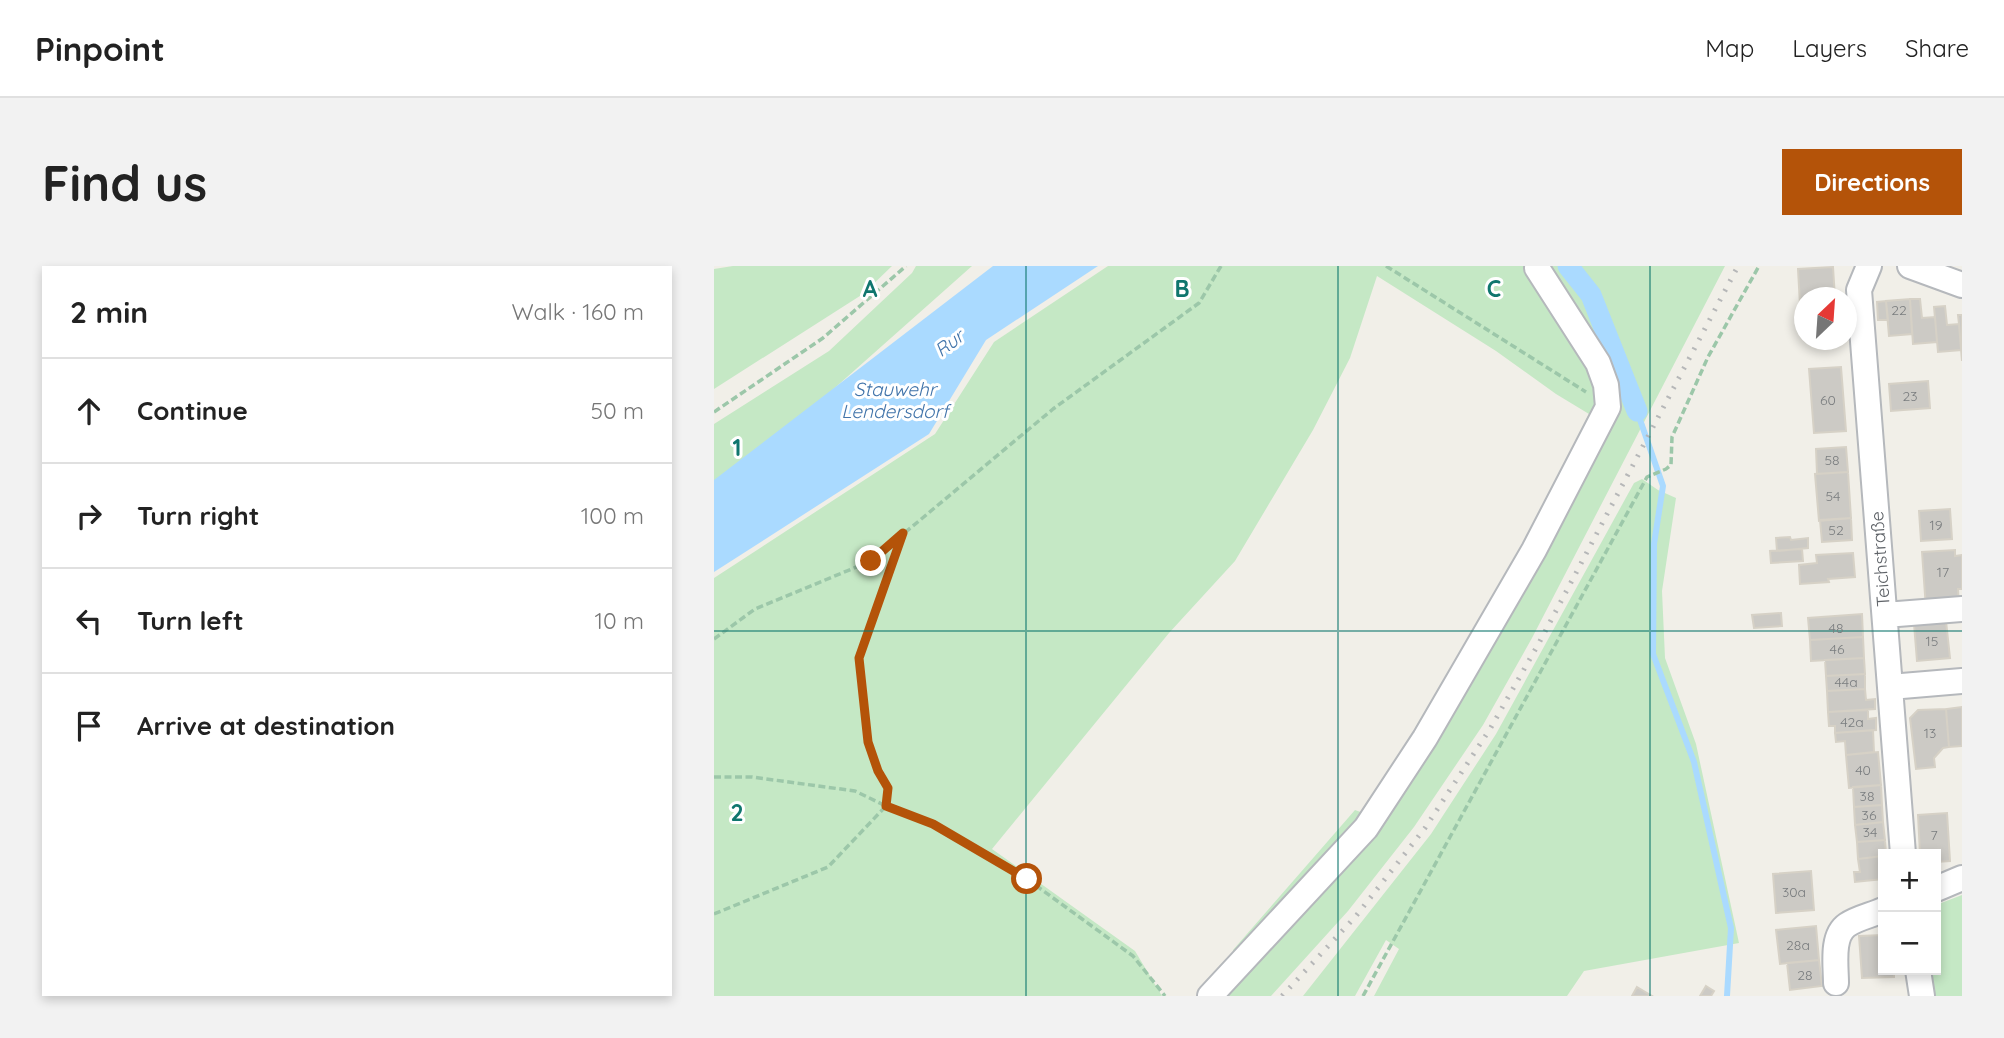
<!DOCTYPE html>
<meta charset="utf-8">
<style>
:root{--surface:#fff;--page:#f2f2f2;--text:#222;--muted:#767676;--line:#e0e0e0;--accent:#b45309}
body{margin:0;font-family:Quicksand,sans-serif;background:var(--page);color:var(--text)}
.controls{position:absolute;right:21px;bottom:21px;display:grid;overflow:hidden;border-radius:0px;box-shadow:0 4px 10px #0003}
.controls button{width:63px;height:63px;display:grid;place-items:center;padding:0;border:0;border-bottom:2px solid var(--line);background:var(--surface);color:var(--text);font:35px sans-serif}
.compass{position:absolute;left:1080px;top:21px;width:63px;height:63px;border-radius:50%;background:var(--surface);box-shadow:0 4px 10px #0003;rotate:25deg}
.stop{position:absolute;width:21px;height:21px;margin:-16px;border:5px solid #b45309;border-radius:50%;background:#fff}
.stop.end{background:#b45309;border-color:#fff;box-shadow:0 2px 7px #0008}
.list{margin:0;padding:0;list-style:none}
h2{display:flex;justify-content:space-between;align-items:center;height:91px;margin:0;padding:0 28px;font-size:30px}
h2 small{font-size:23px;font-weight:400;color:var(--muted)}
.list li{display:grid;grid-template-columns:46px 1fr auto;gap:21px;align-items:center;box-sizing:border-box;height:105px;padding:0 28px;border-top:2px solid var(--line)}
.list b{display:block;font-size:26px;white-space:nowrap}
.list em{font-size:23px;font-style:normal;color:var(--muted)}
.icon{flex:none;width:38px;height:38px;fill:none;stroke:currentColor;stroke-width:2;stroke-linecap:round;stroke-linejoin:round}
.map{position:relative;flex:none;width:1248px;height:730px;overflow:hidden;border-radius:0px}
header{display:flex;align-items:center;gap:42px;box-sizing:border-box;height:98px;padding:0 35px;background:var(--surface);border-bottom:2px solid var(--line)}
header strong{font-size:33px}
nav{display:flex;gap:38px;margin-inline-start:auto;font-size:24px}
.intro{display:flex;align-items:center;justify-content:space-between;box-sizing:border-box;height:168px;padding:0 42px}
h1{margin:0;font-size:49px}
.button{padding:18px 32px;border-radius:0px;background:var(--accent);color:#fff;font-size:24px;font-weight:700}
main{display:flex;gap:42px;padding:0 42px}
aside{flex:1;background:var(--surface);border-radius:0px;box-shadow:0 4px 10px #0003}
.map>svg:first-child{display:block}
</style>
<header>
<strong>Pinpoint</strong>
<nav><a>Map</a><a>Layers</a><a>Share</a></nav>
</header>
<div class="intro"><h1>Find us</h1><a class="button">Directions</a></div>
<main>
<aside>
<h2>2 min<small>Walk · 160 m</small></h2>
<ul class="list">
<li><svg class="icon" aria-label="ahead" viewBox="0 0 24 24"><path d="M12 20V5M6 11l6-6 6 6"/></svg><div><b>Continue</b></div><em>50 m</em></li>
<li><svg class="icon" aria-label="right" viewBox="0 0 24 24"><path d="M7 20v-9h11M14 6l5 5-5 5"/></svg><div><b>Turn right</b></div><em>100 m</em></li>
<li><svg class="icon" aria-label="left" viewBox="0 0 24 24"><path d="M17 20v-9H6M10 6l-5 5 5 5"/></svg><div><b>Turn left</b></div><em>10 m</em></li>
<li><svg class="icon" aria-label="arrive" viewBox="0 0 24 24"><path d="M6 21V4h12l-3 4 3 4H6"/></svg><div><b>Arrive at destination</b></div></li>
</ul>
</aside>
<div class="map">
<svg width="1248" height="730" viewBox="0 0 1248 730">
<rect width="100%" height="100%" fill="#f1efe8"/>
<!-- green -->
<path fill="#c5e8c5" d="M19,0H178L149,28L0,123V3Z
M202,0H258L88,151L0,216V158L115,85L198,7Z
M394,0H1011L818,372L769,459L700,561L634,645L557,730H502L667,551L706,470L701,462L806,286L875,148L842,128L782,85L663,10L636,92L599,164L521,295L455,367L278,583L421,685L448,730H0V312L221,168L280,76Z
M928,213L944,224L962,232L948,325L951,392L982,478L1025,677L870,705L853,730H660L685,683L672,674L641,730H589L717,568L782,468L920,217Z
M641,544L652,548L521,696L519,684Z
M1248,629V730H1220L1215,704H1222V639Z"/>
<!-- water -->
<path fill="#aadaff" d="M279,0H384L272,74L215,168L0,306V214Z"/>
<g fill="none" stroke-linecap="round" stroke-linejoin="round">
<!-- stream -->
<path stroke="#aadaff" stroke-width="6" d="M923,145L949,220L940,278L939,388L980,496L1017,662L1013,730"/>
<!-- canal -->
<path stroke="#aadaff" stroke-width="21" d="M854,0L877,29L923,145"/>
</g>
<!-- building -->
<path fill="#cccac5" stroke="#d6d1c6" stroke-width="2" d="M1119,1L1121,32H1090V39H1086L1084,3Z
M1196,33H1206L1208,52L1221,51L1223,76L1199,78Z
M1196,33L1198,68L1175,70L1172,35Z
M1172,35L1174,54H1164L1163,36Z
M1231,40L1233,59L1245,58L1247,84L1224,86L1220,41Z
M1244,49H1248V95L1245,58Z
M1127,101L1132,165L1100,167L1095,103Z
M1214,115L1216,142L1177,145L1175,118Z
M1132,181L1134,206L1103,208L1102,183Z
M1134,206L1137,252L1105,255L1101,208Z
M1236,243L1238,273L1207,275L1205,245Z
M1137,252L1138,274L1108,276L1106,254Z
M1076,271L1077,274L1094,272V282L1063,285L1062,272Z
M1088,283L1089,295L1057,297L1056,285Z
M1241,284V290L1248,289V323H1244L1245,340L1212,343L1208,286Z
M1139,287L1141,311L1114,313L1115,316L1086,318L1085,299L1103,297L1102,289Z
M1067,347L1068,360L1040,362L1038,349Z
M1148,348L1149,371L1096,374L1094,352Z
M1232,355L1236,392L1203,395L1200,358Z
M1149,371L1150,392L1097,395L1096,374Z
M1150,392L1151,408L1112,410L1111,394Z
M1151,408V423L1113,425L1112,410Z
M1151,423L1152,434L1161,433V443L1114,446L1113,425Z
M1248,441V480L1235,481L1232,443Z
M1232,443L1235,481L1229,482L1220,492L1221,501L1202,503L1196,452L1204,444Z
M1154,444V453L1162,452V464L1121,467V460H1115L1114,446Z
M1159,464L1160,486L1132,489L1131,475L1122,476L1121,467Z
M1164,486L1167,519L1135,522L1132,489Z
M1167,519L1168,539L1140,541L1139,521Z
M1168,539L1169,556L1141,559L1140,541Z
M1233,547L1236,595L1222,596V588H1206L1204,549Z
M1169,556L1171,574L1143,576L1141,559Z
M1171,574L1172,588L1169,590L1144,593L1143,576Z
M1169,590V613L1141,616L1140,606H1146L1144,593Z
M1097,605L1100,644L1062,647L1059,608Z
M1102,660L1105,694L1066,698L1062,664Z
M1169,669V704H1180V711L1148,712L1145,670Z
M1105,694L1108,720L1076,724L1073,697Z
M992,720L1000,725L997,730H986Z
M923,721L938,730H918Z"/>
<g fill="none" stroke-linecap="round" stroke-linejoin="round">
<defs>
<path id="minor" d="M1155,0L1145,24L1189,588
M1196,0L1248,19
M1171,349L1248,343
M1176,421L1248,415
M1222,623L1248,612
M1204,704L1208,730
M1122,717C1122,700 1117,670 1133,659C1143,652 1158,649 1169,644
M496,730L652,562L711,472L820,284L894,141L892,119L884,97L823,2"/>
</defs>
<!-- minor casing -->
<use href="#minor" stroke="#b5b8bc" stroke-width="28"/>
<!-- path -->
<path stroke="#9cc7a9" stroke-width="3.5" stroke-dasharray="7 3.5" stroke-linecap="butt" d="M672,0L872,126
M0,146L109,72L192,0
M0,373L41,343L157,295L339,143L485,37L507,0
M0,511H38L141,525L172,540L219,558L313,613L419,690L451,730
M0,648L114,601L172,540L174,522L164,505L154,476L145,392L188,269
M649,730L933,211L952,203L957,199L958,171L994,91L1045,0"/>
<!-- minor -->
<use href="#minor" stroke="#fff" stroke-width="24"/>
<!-- rail -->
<path stroke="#b6b7b8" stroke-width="5" stroke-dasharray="2 9" stroke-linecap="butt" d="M568,730L642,650L711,562L776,463L825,377L1024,0"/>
</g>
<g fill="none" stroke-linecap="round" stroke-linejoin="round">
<!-- route -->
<path stroke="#b45309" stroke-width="9" d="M157,295L189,267L145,392L154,476L164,505L174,522L172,540L219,558L313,613"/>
</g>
<!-- grid -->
<path fill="none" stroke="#0f766e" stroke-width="2" stroke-opacity="0.55" d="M312,0V730M624,0V730M936,0V730M0,365H1248"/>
<g text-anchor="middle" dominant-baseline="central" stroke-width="6" stroke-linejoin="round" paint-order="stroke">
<!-- number labels -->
<g font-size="14" fill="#7a7d7f">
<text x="1185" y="44">22</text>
<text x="1196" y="130">23</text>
<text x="1114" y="134">60</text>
<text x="1118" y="194">58</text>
<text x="1119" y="230">54</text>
<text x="1222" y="259">19</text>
<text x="1122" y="264">52</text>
<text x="1229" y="306">17</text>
<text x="1122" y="362">48</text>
<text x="1218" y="375">15</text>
<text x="1123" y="383">46</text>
<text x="1132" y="416">44a</text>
<text x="1138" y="456">42a</text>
<text x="1216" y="467">13</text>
<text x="1149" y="504">40</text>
<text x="1153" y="530">38</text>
<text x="1155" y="549">36</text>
<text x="1156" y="566">34</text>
<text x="1220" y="569">7</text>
<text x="1080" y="626">30a</text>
<text x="1084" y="679">28a</text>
<text x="1091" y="709">28</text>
</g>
<!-- street labels -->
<g font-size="18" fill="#5f6368" stroke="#fff">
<text transform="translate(1166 293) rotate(-94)">Teichstraße</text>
</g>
<!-- water labels -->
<g font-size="19" font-style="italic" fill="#4174aa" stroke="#fff">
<text transform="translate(235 77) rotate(-37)">Rur</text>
<text x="181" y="123">Stauwehr<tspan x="181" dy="22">Lendersdorf</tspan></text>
</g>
</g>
<g font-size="23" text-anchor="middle" font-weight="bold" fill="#0f766e" stroke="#fff" stroke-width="6" stroke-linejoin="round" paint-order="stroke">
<text x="156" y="31">A</text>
<text x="468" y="31">B</text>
<text x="780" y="31">C</text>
<text x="23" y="190">1</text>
<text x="23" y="555">2</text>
</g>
</svg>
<div class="controls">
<button>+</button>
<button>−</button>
</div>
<svg class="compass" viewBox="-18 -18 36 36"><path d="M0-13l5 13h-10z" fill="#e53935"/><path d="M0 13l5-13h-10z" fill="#767676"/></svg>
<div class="stop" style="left:313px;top:613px"></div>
<div class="stop end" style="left:157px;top:295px"></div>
</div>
</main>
